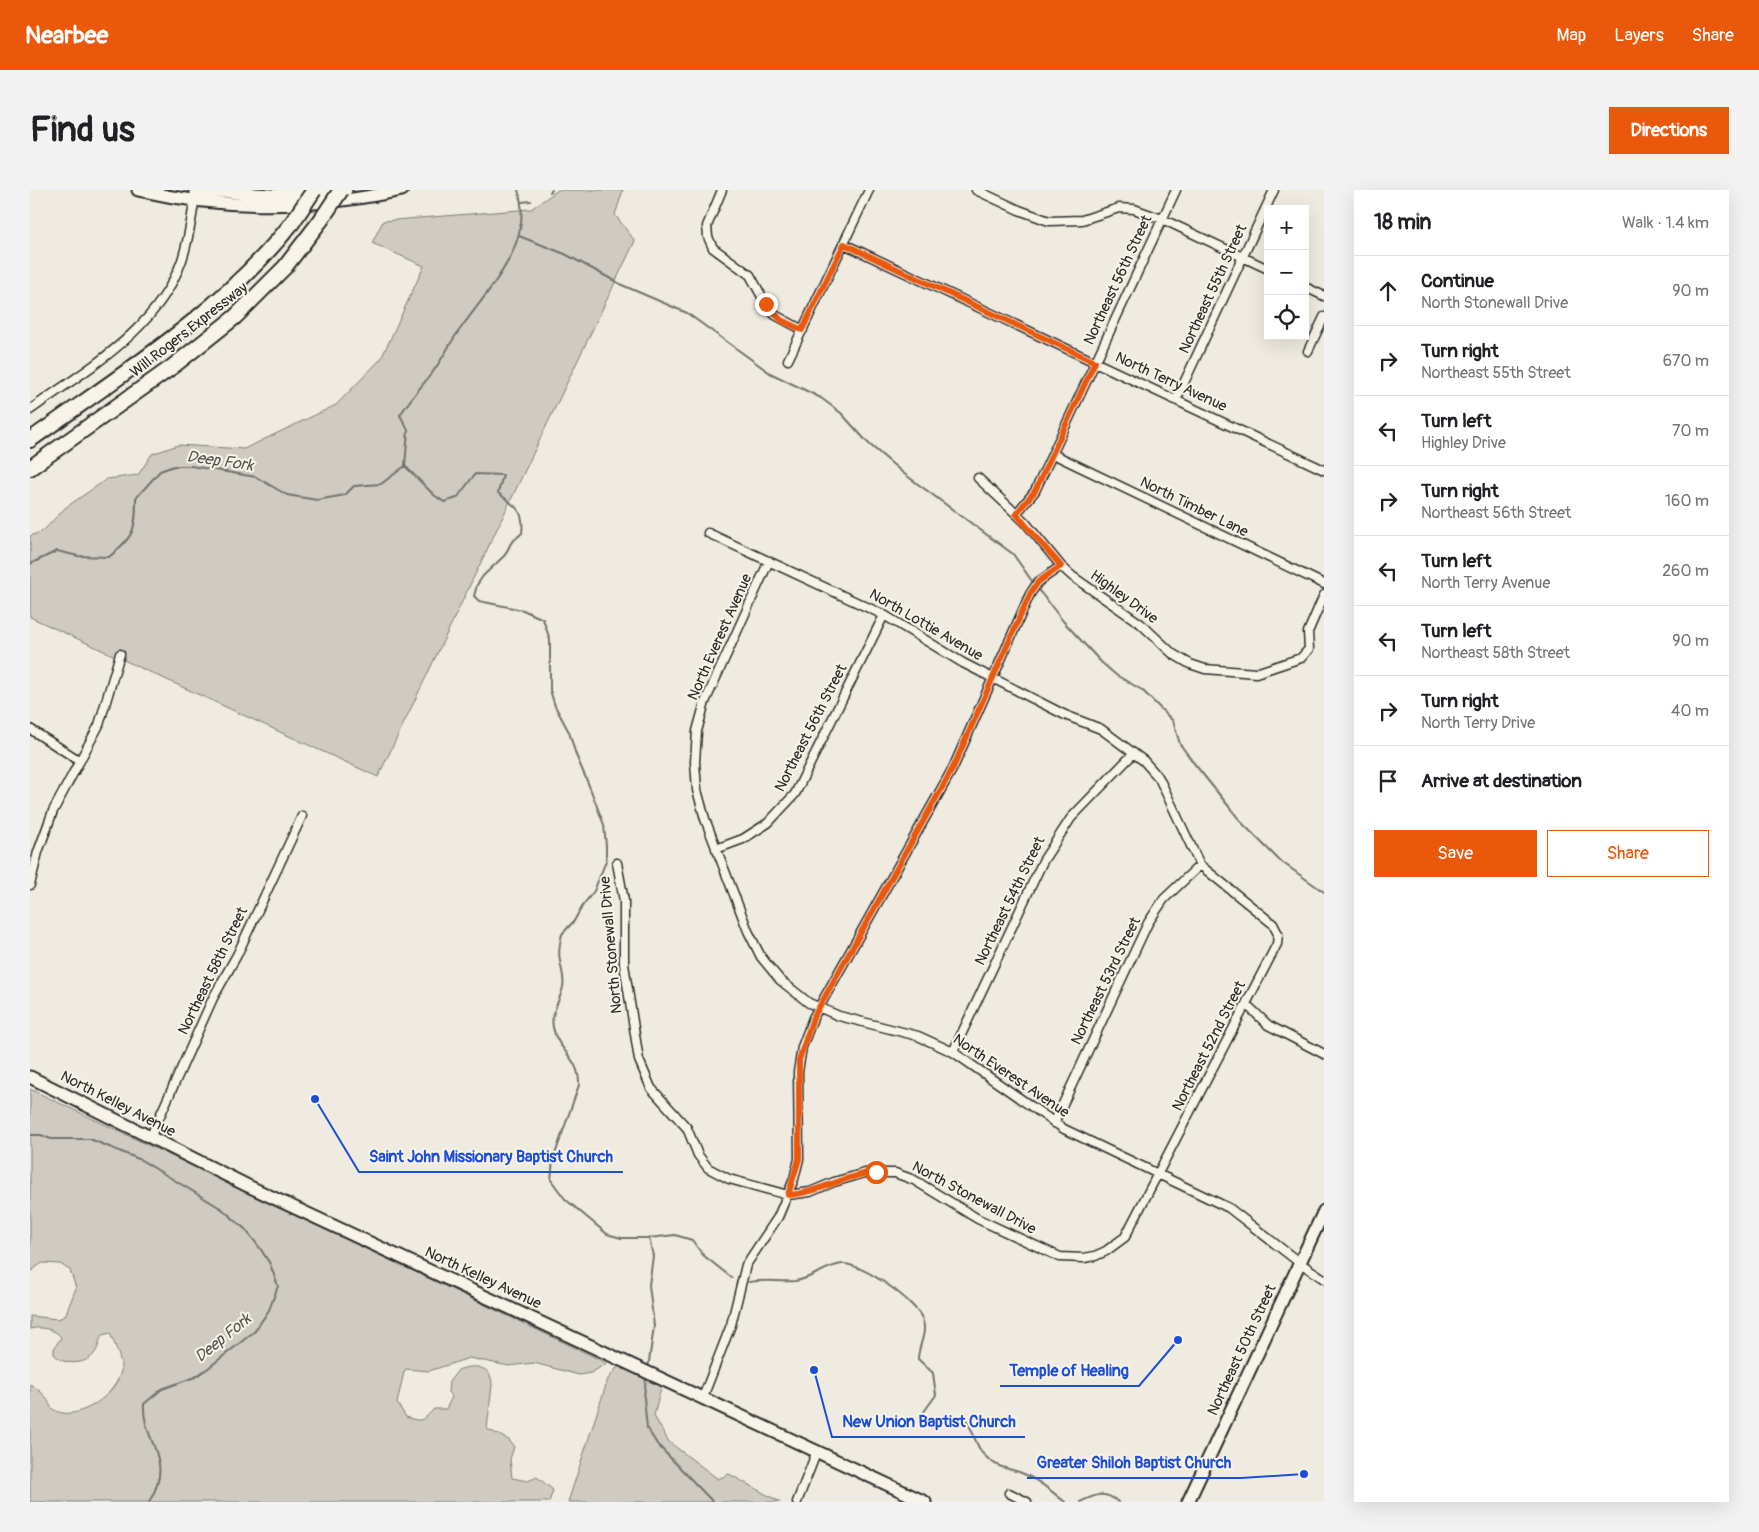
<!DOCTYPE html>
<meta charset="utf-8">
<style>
:root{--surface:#fff;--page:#f2f2f2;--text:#202124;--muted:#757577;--line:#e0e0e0;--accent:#ea580c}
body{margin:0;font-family:Pangolin,sans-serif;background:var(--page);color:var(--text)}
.controls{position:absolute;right:15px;top:15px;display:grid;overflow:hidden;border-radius:0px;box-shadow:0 5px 20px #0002}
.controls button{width:45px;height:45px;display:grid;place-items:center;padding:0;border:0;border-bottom:1px solid var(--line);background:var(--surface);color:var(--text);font:25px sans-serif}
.stop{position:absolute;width:15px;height:15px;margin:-11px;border:4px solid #ea580c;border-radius:50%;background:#fff}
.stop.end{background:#ea580c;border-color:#fff;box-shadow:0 1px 5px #0008}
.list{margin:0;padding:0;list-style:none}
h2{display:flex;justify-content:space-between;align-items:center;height:65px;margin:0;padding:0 20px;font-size:21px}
h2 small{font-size:16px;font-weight:400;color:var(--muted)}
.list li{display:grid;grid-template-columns:32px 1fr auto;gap:15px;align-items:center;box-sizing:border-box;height:70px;padding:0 20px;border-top:1px solid var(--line)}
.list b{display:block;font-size:19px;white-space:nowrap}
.list p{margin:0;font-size:16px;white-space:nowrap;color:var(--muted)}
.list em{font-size:16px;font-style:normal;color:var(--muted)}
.actions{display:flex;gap:10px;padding:15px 20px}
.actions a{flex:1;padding:11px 0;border:1px solid var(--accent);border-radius:0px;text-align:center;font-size:18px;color:var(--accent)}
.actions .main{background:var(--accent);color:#fff}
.icon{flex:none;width:28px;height:28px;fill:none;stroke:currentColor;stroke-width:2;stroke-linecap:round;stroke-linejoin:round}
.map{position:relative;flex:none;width:1294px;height:1312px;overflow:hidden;border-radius:0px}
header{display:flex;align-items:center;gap:30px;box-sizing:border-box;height:70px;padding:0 25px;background:var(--accent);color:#fff}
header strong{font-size:24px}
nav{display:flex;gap:28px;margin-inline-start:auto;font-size:18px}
.intro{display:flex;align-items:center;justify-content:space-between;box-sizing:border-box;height:120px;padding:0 30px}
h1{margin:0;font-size:35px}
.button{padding:12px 22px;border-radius:0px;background:var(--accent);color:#fff;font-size:18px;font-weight:700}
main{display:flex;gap:30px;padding:0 30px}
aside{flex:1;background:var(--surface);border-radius:0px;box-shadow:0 5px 20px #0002}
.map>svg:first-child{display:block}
</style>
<header>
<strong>Nearbee</strong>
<nav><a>Map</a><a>Layers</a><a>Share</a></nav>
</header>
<div class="intro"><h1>Find us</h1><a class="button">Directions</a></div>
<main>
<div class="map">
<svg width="1294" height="1312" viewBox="0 0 1294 1312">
<rect width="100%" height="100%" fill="#efebe0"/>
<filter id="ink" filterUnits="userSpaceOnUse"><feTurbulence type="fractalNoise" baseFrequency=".02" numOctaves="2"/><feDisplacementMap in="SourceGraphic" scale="10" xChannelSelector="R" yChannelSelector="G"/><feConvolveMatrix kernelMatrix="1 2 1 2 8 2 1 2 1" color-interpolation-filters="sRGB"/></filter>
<g filter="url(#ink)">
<!-- green -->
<path fill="#cfcbc2" stroke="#7d7b76" d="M528,0H593L585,25L605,51L348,587L0,427V346L13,341L35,318L77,289L108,285L122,264L148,255L214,259L306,215L351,169L394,76L342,53L353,31L501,19Z
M0,899L577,1173L561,1183L549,1185L504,1173L479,1176L439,1168L399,1181L376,1179L374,1182L367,1213L376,1227C393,1233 393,1230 404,1219H416L422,1207L418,1202L419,1192L428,1180C443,1174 462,1175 462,1195L457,1239L479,1250L484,1257L480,1269L482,1288L498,1291L507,1287L523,1300L519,1312H0V1194C5,1198 11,1201 15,1206C20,1212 19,1218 26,1221C49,1232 88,1203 91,1180C92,1169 84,1153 80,1143L72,1145C69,1151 69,1158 64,1164C56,1175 32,1176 24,1164V1159L31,1147C25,1139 10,1136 0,1139V1126L28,1129L35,1126L46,1098L40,1080L30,1074L12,1073L0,1082Z
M589,1175L632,1194L624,1226L639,1252L688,1289L699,1284L750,1312H538L578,1189Z"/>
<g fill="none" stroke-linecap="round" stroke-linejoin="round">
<!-- stream -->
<path stroke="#74726e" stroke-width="2" d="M520,2L522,0
M492,12L501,11
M489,46L535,64L592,95L657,123L740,183L791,208L811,223L839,254L873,283L983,364L1004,394
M375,276L404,305L414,312L427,308L445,284L473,285L468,303C485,316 495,320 492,343L481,353L475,365L453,386L447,395L444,406L449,411L493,420L513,429L520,450V500L525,516L539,542L546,565L560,598L574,635L576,656V671L564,701L553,715L544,731L532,744C530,752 528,762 530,771C531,779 535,788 533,797C530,811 520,823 523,837C527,861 550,867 549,895L523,970L521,990L535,1009L577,1044L591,1048H619L645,1045L662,1050L673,1065L702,1088
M375,276L378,240L370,225C380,209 391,197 402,183C413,169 420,152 431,138C459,98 505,53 488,0
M0,374L27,361L48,366L79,367C104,346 106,341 106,308L130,281L144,276H161L226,287L257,305L287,310L315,305L324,296L351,294L375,276
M1007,398L1033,431L1071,472L1086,485L1112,500L1143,531L1150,554L1163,572L1213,634L1249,670L1294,702
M0,945H11L21,949H60L111,970L192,1019L215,1039L230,1058L240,1074L248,1096L239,1120L225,1141L177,1179L165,1187L132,1199L114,1214C112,1253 146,1268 119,1312
M719,1092C736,1089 749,1092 765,1091C782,1089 795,1076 812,1074C831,1072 889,1113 893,1131C897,1145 888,1156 888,1169L903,1183L906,1205L893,1223L899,1237L934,1227C944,1238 944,1255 954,1265C969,1279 971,1276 989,1282C1006,1288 1021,1301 1035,1312
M618,1179L624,1136L619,1095L623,1066L619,1048
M616,1186L614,1208L617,1238L627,1254L683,1312
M1050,1312C1065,1305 1075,1300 1088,1312"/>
<defs>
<path id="street" d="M692,0L677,36L678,47L683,58L720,85L736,114L745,125L773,140
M946,0L989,20L1019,31L1052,30L1089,18L1104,19L1132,29L1238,79
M814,54L1294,280
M1275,97L1294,106
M1278,161L1294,127
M758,170L839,0
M1146,210L1244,0
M0,220C58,178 127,141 152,70C159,49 162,27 165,6
M1023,264L1294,394
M948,288L995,332L1031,376L1042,386L1111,434L1143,464L1160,474L1175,479L1226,483L1271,468L1279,459L1278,442L1294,405
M986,324L1005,301L1146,0
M739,371L675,512L667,541L665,572L667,600L675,629L718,741L731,767L750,790L779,813L809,826L888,846L923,862L1034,939L1199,1018L1270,1073L1294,1089
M0,539L50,571
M686,659L713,649L738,633L765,604L854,425
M587,673L594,711V774L609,870L621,898L657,938L668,965L678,978L699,989L758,1005L780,1002L804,992L835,983H865L884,990L948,1029L1030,1067L1054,1068L1065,1066L1076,1061L1095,1047L1247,754L1248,744L1243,734L1170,675L1129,588L1114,571L1071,539L1035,525L933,473L854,425L678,343
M0,695L8,662L23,621L69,535L90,464
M1216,814L1238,835L1294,864
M923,862L1013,671L1041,628L1103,564
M1024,933L1118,733L1134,709L1170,675
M120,948L183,808L207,765L272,626
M673,1207L701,1135L716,1075L748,1027L764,989L769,969L768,882L772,857L783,828L923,578L1000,404L1008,392L1031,376
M979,1303L997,1312
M767,1312L787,1261"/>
<path id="secondary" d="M108,0C194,20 285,19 372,0
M165,0L243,5L316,0
M0,887L216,995L895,1312
M1158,1312L1294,1021"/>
<path id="highway" d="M0,250C92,184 191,123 262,33
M0,278L142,177L205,127L255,77L291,30"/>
</defs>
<!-- street casing -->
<use href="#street" stroke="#2b2b2b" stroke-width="11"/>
<!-- secondary casing -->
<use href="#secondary" stroke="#2b2b2b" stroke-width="15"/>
<!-- highway casing -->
<use href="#highway" stroke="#2b2b2b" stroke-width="18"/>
<!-- street -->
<use href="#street" stroke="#f7f3e8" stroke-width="8"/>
<!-- secondary -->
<use href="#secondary" stroke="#f7f3e8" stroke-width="11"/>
<!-- highway -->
<use href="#highway" stroke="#f7f3e8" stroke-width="14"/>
<defs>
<path id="highway-bridge" d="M291,30L311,0
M262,33L284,0"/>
</defs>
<!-- highway-bridge casing -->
<use href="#highway-bridge" stroke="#2b2b2b" stroke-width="18" stroke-linecap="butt"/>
<!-- highway-bridge -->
<use href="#highway-bridge" stroke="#f7f3e8" stroke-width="14"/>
</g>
</g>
<g fill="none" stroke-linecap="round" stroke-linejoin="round" filter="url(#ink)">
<!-- route -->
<path stroke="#ea580c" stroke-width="6" d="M736,114L751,130L772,140L814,54L1065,172L1005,301L986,324L1031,376L1008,392L1000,404L923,578L783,828L769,870V969L758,1005C789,1003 815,985 846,982"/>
</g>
<g text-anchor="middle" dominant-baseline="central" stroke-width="4" stroke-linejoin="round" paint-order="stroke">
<!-- street labels -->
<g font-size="15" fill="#2b2b2b" stroke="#f7f3e8">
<text transform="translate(1088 90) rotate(-65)">Northeast 56th Street</text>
<text transform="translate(1183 99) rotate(-65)">Northeast 55th Street</text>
<text transform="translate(159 140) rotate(-38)">Will Rogers Expressway</text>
<text transform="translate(1141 192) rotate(25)">North Terry Avenue</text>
<text transform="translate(1164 317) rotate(26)">North Timber Lane</text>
<text transform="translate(1094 407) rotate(36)">Highley Drive</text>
<text transform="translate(896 435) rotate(30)">North Lottie Avenue</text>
<text transform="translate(690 447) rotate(-66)">North Everest Avenue</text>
<text transform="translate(781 538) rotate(-63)">Northeast 56th Street</text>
<text transform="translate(980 711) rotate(-64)">Northeast 54th Street</text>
<text transform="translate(581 755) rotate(-95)">North Stonewall Drive</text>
<text transform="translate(183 781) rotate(-64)">Northeast 58th Street</text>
<text transform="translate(1076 791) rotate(-64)">Northeast 53rd Street</text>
<text transform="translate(1179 856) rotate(-63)">Northeast 52nd Street</text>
<text transform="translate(981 886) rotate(34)">North Everest Avenue</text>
<text transform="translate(88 914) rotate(27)">North Kelley Avenue</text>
<text transform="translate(944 1008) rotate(28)">North Stonewall Drive</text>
<text transform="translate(453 1088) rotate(25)">North Kelley Avenue</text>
<text transform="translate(1212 1160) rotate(-65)">Northeast 50th Street</text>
</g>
<!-- water labels -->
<g font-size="16" font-style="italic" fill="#555552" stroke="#f7f3e8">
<text transform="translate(190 271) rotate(8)">Deep Fork</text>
<text transform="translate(193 1148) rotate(-39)">Deep Fork</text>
</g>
</g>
<!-- callouts -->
<path fill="none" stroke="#1d4ed8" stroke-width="2" d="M285 909L329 982H593M1148 1150L1109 1196H970M784 1180L802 1247H995M1274 1284L1211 1288H997"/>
<g fill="#1d4ed8" stroke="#f7f3e8" stroke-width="2">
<circle cx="285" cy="909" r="5"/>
<circle cx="1148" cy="1150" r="5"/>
<circle cx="784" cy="1180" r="5"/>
<circle cx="1274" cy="1284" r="5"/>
</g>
<g font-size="16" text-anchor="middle" font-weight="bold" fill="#1d4ed8" stroke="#f7f3e8" stroke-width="4" stroke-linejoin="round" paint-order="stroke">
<text x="461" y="972">Saint John Missionary Baptist Church</text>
<text x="1039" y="1186">Temple of Healing</text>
<text x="899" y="1237">New Union Baptist Church</text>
<text x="1104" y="1278">Greater Shiloh Baptist Church</text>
</g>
</svg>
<div class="controls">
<button>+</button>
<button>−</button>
<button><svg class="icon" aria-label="locate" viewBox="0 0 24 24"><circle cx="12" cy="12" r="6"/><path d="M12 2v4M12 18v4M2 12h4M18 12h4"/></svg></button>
</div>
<div class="stop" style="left:846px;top:982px"></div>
<div class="stop end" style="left:736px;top:114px"></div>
</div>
<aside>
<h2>18 min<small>Walk · 1.4 km</small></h2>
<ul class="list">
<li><svg class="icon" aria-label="ahead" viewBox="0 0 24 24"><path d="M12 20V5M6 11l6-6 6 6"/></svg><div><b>Continue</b><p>North Stonewall Drive</p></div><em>90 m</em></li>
<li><svg class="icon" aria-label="right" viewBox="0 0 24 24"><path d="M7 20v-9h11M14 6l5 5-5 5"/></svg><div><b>Turn right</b><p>Northeast 55th Street</p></div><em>670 m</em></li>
<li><svg class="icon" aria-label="left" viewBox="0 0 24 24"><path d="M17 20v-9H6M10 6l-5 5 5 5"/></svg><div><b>Turn left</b><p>Highley Drive</p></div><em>70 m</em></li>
<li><svg class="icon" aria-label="right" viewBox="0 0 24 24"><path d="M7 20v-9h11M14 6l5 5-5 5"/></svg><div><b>Turn right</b><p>Northeast 56th Street</p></div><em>160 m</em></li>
<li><svg class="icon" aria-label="left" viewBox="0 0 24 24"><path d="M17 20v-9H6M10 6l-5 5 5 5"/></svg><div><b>Turn left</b><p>North Terry Avenue</p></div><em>260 m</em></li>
<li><svg class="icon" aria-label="left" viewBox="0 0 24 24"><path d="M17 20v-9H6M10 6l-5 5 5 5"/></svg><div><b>Turn left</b><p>Northeast 58th Street</p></div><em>90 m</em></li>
<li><svg class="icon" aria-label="right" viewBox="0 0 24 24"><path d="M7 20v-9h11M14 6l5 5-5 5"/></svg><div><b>Turn right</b><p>North Terry Drive</p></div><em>40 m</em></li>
<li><svg class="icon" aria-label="arrive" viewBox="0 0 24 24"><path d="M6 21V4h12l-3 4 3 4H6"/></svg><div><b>Arrive at destination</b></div></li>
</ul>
<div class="actions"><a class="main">Save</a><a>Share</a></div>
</aside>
</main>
